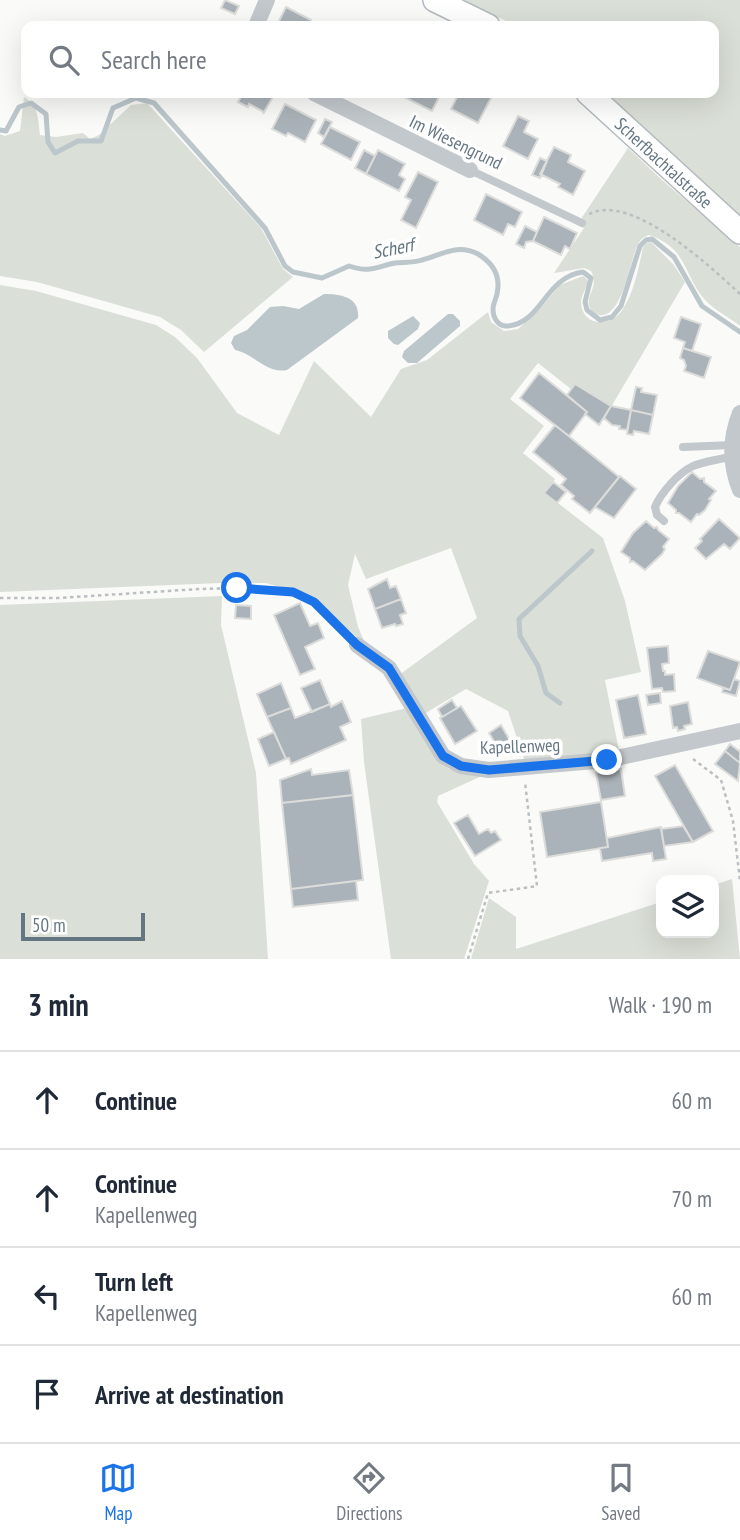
<!DOCTYPE html>
<meta charset="utf-8">
<style>
:root{--surface:#fff;--page:#f6f6f7;--text:#1f2937;--muted:#747a83;--line:#e0e1e3;--accent:#1a73e8}
body{margin:0;font-family:"PT Sans Narrow",sans-serif;background:var(--page);color:var(--text)}
.controls{position:absolute;right:21px;bottom:21px;display:grid;overflow:hidden;border-radius:14px;box-shadow:0 7px 28px #0002}
.controls button{width:63px;height:63px;display:grid;place-items:center;padding:0;border:0;border-bottom:2px solid var(--line);background:var(--surface);color:var(--text);font:35px sans-serif}
.scale{position:absolute;left:21px;bottom:18px;width:124px;box-sizing:border-box;padding-left:7px;border:4px solid #657683;border-top:0;font-size:19px;line-height:24px;white-space:nowrap;color:#657683;-webkit-text-stroke:5px #fff;paint-order:stroke}
.stop{position:absolute;width:21px;height:21px;margin:-16px;border:5px solid #1a73e8;border-radius:50%;background:#fff}
.stop.end{background:#1a73e8;border-color:#fff;box-shadow:0 2px 7px #0008}
.list{margin:0;padding:0;list-style:none}
h2{display:flex;justify-content:space-between;align-items:center;height:91px;margin:0;padding:0 28px;font-size:30px}
h2 small{font-size:23px;font-weight:400;color:var(--muted)}
.list li{display:grid;grid-template-columns:46px 1fr auto;gap:21px;align-items:center;box-sizing:border-box;height:98px;padding:0 28px;border-top:2px solid var(--line)}
.list b{display:block;font-size:26px;white-space:nowrap}
.list p{margin:0;font-size:23px;white-space:nowrap;color:var(--muted)}
.list em{font-size:23px;font-style:normal;color:var(--muted)}
.icon{flex:none;width:38px;height:38px;fill:none;stroke:currentColor;stroke-width:2;stroke-linecap:round;stroke-linejoin:round}
.map{position:relative;flex:none;width:740px;height:959px;overflow:hidden}
.search{position:absolute;background:var(--surface);box-shadow:0 7px 28px #0002;left:21px;right:21px;top:21px;height:77px;display:flex;align-items:center;gap:18px;box-sizing:border-box;padding:0 24px;border-radius:14px;color:var(--muted);font-size:26px}
.sheet{height:483px;background:var(--surface)}
nav{display:flex;justify-content:space-around;align-items:center;box-sizing:border-box;height:98px;border-top:2px solid var(--line);background:var(--surface);font-size:19px;color:var(--muted)}
nav a{display:grid;justify-items:center;gap:4px}
nav .on{color:var(--accent)}
.map>svg:first-child{display:block}
</style>
<div class="map">
<svg width="740" height="959" viewBox="0 0 740 959">
<rect width="100%" height="100%" fill="#fafaf8"/>
<!-- green -->
<path fill="#dadfd7" d="M462,0H740V216L604,93H714V26H516Z
M24,97C39,105 38,120 40,135L56,137L83,133L90,139L99,135L131,105L147,103L261,228L283,269L293,277L204,352L181,330L160,317L37,282L0,276V134L5,136L20,131Z
M628,148L662,180L740,247V326C729,317 714,310 705,300C683,275 688,248 649,235C643,237 640,240 637,246C630,262 622,319 599,315C595,314 592,312 590,308C584,296 600,288 591,271L584,268L554,273L584,228L577,225Z
M651,242L673,264L685,282L611,407L576,384L571,389L538,363L510,399L544,426L523,453L555,479L545,493L603,538L625,601L641,672L605,680L619,751L525,762L508,711L466,689L424,714L399,675L477,618L451,548L366,579L355,554L348,585L358,627L366,646L313,597L266,583H220L0,592V285L36,291L156,325L175,337L197,358L237,413L279,435L314,361L371,417L401,369L427,360L488,312L491,322L504,331L518,329L539,310L560,285L583,276L588,280C587,288 582,293 581,301C581,327 611,328 623,309C634,292 639,267 643,247L647,243Z
M222,596L221,625L256,773L268,959H0V605Z
M407,708L438,761L449,769L484,775L438,796L437,802L474,864L489,881L464,959H391L364,762L361,719Z
M732,879L740,959H471L489,898L516,917V949L661,902V933H714V885Z"/>
<!-- water -->
<path fill="#bbc7cb" d="M324,294C341,294 360,297 358,318L287,370C266,374 255,354 235,350L231,343L234,336L247,330L270,307L283,306L299,309Z
M448,314H453L460,321V326L417,363H408L402,357L404,351Z
M413,316L420,323L418,329L398,345L394,344L388,338V331Z"/>
<g fill="none" stroke-linecap="round" stroke-linejoin="round">
<!-- stream -->
<path stroke="#bbc7cb" stroke-width="5" d="M0,130L6,131L19,107L31,103L46,114L48,142L55,153L78,141H101L113,108L136,98L154,103L265,228L285,266L293,272L322,278L349,266C370,273 375,267 395,263C404,262 413,263 422,260C442,255 457,243 478,254C493,263 501,276 497,294C496,299 493,304 493,309C493,319 499,327 508,326C542,323 545,277 583,272L591,278L585,302L587,310L600,320L612,317L621,306L640,246L646,240L652,239L674,257L702,306L740,332
M560,703L546,693L538,666L520,636L519,619L592,551"/>
</g>
<!-- building -->
<path fill="#aab3b9" stroke="#dcdcda" stroke-width="2" d="M225,0L239,6L235,14L221,8Z
M286,7L311,20L308,26L277,25Z
M243,93H275L263,114L264,112L249,104L248,107L238,102Z
M409,93H441L432,111L406,98Z
M459,93L493,94L478,123L451,109Z
M285,104L316,120L305,142L288,133L286,136L272,129Z
M518,116L529,121L524,132L538,139L528,159L503,146Z
M325,119L332,122L324,137L318,133Z
M330,127L360,142L351,160L321,144Z
M554,147L571,155L568,162L585,171L573,195L558,187L560,184L540,174Z
M364,150L375,156L366,174L355,168Z
M378,150L405,164L399,175L405,179L399,191L366,174Z
M540,158L547,161L540,178L532,175Z
M418,172L438,182L416,228L401,220L411,200L405,197Z
M486,194L522,212L515,227L508,224L503,235L474,220Z
M544,217L577,233L570,249L565,246L561,255L533,241Z
M525,226L537,232L533,241L526,242L524,248L516,244Z
M681,317L701,324L692,351L683,348L685,342L674,338Z
M683,348L711,357L704,378L684,371L686,366L684,360L680,358Z
M539,373L587,412L569,436L520,398Z
M575,384L611,406L599,425L585,414L587,412L567,395Z
M636,387L642,388L641,392L657,395L653,415L631,410Z
M611,406L631,410L627,430L619,429L620,426L612,425L604,418Z
M631,410L653,415L649,434L634,431L633,435L627,434Z
M555,425L619,477L590,513L572,499L574,496L561,485L566,479L533,452Z
M692,472L700,479L704,478V482L716,491L709,499L711,500L705,510L699,515L697,514L691,522L679,513H676V510L668,503L678,486Z
M620,476L636,489L614,518L595,507Z
M553,482L566,492L557,503L544,493Z
M719,519L740,538L730,549L724,544L706,559L695,548L702,541L700,539Z
M646,521L654,528L657,527L658,530L669,539L663,547L665,549L662,554L645,570L633,561L630,562V558L621,552L633,533Z
M387,579L390,588L396,586L401,599L375,609L368,589Z
M401,599L406,613L400,615L403,624L396,626L395,624L382,628L375,609Z
M300,603L310,626L318,623L324,638L305,647L315,669L300,675L274,615Z
M236,605L251,606V619L235,618Z
M668,646L669,663L662,664L663,671H665V675L674,674L675,691L663,692L662,688L652,689L647,648Z
M708,651L740,662L730,690L697,678Z
M734,679L740,681L736,696L722,692L723,688L730,690Z
M320,680L330,704L312,712L301,688Z
M281,683L291,708L267,717L257,694Z
M660,693L661,703L648,705L646,695Z
M638,695L646,734L624,738L616,700Z
M452,700L457,708L442,717L438,709Z
M342,701L351,722L340,727L346,740L291,764L289,758L286,759L267,717L291,708L295,718L330,704L331,707Z
M688,702L692,724L684,726L685,729L678,731L677,727L673,728L670,706Z
M461,706L477,731L455,744L440,718Z
M501,725L512,744L500,751L489,733Z
M274,732L286,759L269,766L258,739Z
M730,744L739,751L740,750V763L725,751Z
M725,751L740,763L738,781L715,764Z
M675,765L713,831L693,842L655,776Z
M311,769L312,775L349,770L353,795L282,803L280,780Z
M621,769L625,796L601,800L596,773Z
M353,795L363,880L291,889L282,803Z
M601,802L608,847L547,857L540,812Z
M468,815L479,834L488,829L491,833L495,831L501,840L475,856L454,823Z
M683,826L693,842L664,846L661,829Z
M661,827L666,859L653,861L652,853L602,861L600,848L608,847L607,838Z
M356,881L358,900L293,907L291,889Z"/>
<g fill="none" stroke-linecap="round" stroke-linejoin="round">
<defs>
<g id="secondary">
<path d="M435,0L488,26"/>
<path id="s1" d="M588,93L740,232"/>
</g>
</defs>
<!-- secondary casing -->
<use href="#secondary" stroke="#b3babf" stroke-width="26"/>
<!-- path -->
<path stroke="#bbbfc2" stroke-width="2.5" stroke-dasharray="3.5 3.5" stroke-linecap="butt" d="M589,214C631,192 711,267 740,294
M0,598H59L199,589L237,588L293,592L314,602L347,635
M693,759L721,780L733,821L740,881
M468,959L488,893L537,886L525,782"/>
<!-- service -->
<path stroke="#c3c8cc" stroke-width="8" d="M470,170L582,223
M683,447L733,445
M664,521L657,515L655,507C661,493 678,473 693,466C705,461 719,460 732,456"/>
<!-- minor -->
<path stroke="#c3c8cc" stroke-width="16" d="M256,26L267,0
M314,93L470,170
M740,413C730,438 730,465 740,490
M357,645L389,668L443,756L461,766L489,770L607,760L740,731"/>
<!-- secondary -->
<use href="#secondary" stroke="#fff" stroke-width="23"/>
</g>
<g fill="none" stroke-linecap="round" stroke-linejoin="round">
<!-- route -->
<path stroke="#1a73e8" stroke-width="9" d="M237,588L293,592L314,602L357,645L389,668L443,756L461,766L489,770L607,760"/>
</g>
<g text-anchor="middle" dominant-baseline="central" stroke-width="7" stroke-linejoin="round" paint-order="stroke">
<!-- street labels -->
<g font-size="18" fill="#657683" stroke="#fff">
<text transform="translate(456 142) rotate(26)">Im Wiesengrund</text>
<text stroke="none"><textPath href="#s1" startOffset="103">Scherfbachtalstraße</textPath></text>
<text transform="translate(520 746) rotate(-2)">Kapellenweg</text>
</g>
<!-- water labels -->
<g font-size="19" font-style="italic" fill="#60757c" stroke="#fff">
<text transform="translate(393 248) rotate(-11)">Scherf</text>
</g>
</g>
</svg>
<div class="controls">
<button><svg class="icon" aria-label="layers" viewBox="0 0 24 24"><path d="M12 4l9 5-9 5-9-5zM3 14l9 5 9-5"/></svg></button>
</div>
<div class="scale">50 m</div>
<div class="stop" style="left:237px;top:588px"></div>
<div class="stop end" style="left:607px;top:760px"></div>
<div class="search"><svg class="icon" aria-label="search" viewBox="0 0 24 24"><circle cx="10" cy="10" r="6"/><path d="M15 15l6 6"/></svg>Search here</div>
</div>
<section class="sheet">
<h2>3 min<small>Walk · 190 m</small></h2>
<ul class="list">
<li><svg class="icon" aria-label="ahead" viewBox="0 0 24 24"><path d="M12 20V5M6 11l6-6 6 6"/></svg><div><b>Continue</b></div><em>60 m</em></li>
<li><svg class="icon" aria-label="ahead" viewBox="0 0 24 24"><path d="M12 20V5M6 11l6-6 6 6"/></svg><div><b>Continue</b><p>Kapellenweg</p></div><em>70 m</em></li>
<li><svg class="icon" aria-label="left" viewBox="0 0 24 24"><path d="M17 20v-9H6M10 6l-5 5 5 5"/></svg><div><b>Turn left</b><p>Kapellenweg</p></div><em>60 m</em></li>
<li><svg class="icon" aria-label="arrive" viewBox="0 0 24 24"><path d="M6 21V4h12l-3 4 3 4H6"/></svg><div><b>Arrive at destination</b></div></li>
</ul>
</section>
<nav>
<a class="on"><svg class="icon" aria-label="map" viewBox="0 0 24 24"><path d="M3 6l6-2 6 2 6-2v14l-6 2-6-2-6 2zM9 4v14M15 6v14"/></svg>Map</a>
<a><svg class="icon" aria-label="directions" viewBox="0 0 24 24"><path d="M12 3l9 9-9 9-9-9zM9 14v-3h6M13 9l2 2-2 2"/></svg>Directions</a>
<a><svg class="icon" aria-label="saved" viewBox="0 0 24 24"><path d="M7 4h10v16l-5-4-5 4z"/></svg>Saved</a>
</nav>
